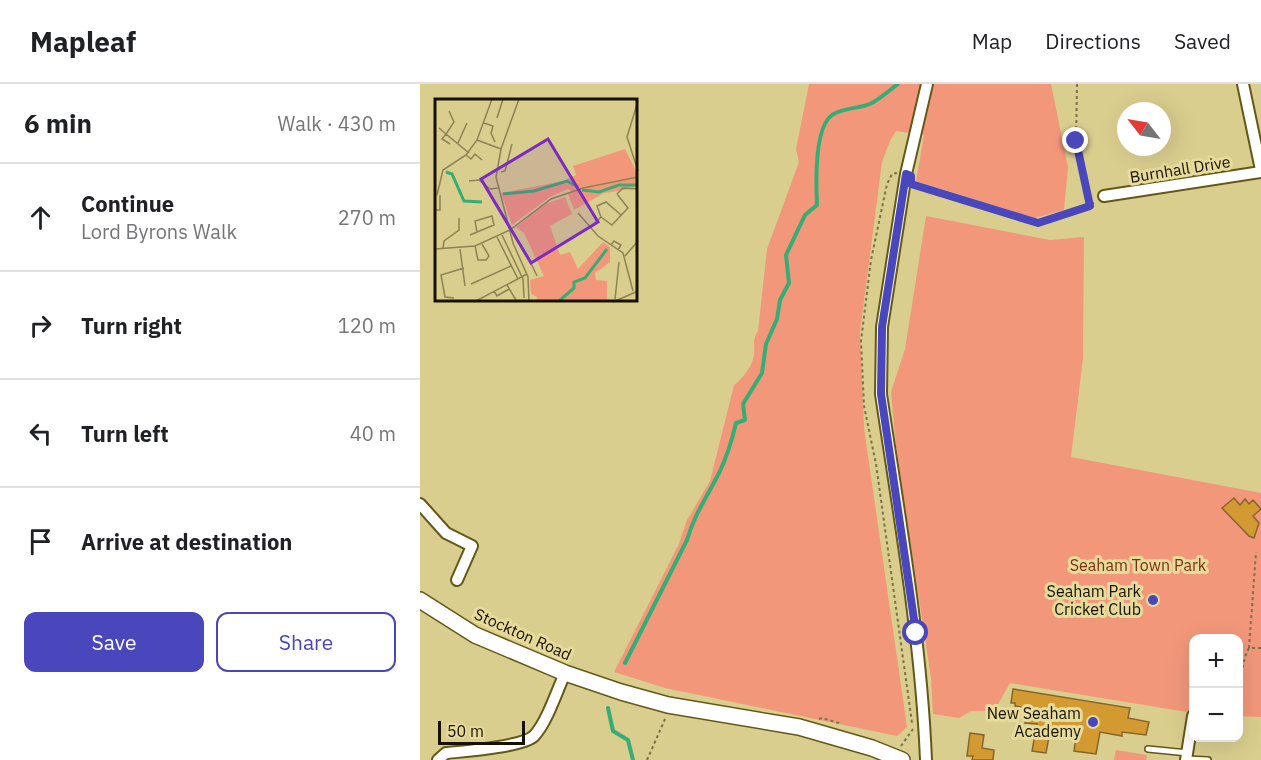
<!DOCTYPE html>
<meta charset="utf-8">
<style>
:root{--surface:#fff;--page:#f6f6f6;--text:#202124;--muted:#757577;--line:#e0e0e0;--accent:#4a46bc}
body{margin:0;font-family:"IBM Plex Sans",sans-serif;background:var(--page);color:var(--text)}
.controls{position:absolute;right:18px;bottom:18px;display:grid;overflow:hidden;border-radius:12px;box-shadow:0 6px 24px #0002}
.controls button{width:54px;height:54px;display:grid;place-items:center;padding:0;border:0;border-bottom:2px solid var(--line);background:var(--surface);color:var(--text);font:30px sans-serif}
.compass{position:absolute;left:697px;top:18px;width:54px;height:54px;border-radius:50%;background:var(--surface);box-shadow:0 6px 24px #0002;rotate:301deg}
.scale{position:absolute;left:18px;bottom:15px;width:87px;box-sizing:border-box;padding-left:6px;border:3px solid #171200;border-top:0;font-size:16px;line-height:21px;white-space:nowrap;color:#171200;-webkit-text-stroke:4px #e7db9b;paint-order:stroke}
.stop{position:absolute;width:18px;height:18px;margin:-14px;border:4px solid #4a46bc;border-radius:50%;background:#fff}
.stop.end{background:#4a46bc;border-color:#fff;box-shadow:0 2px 6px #0008}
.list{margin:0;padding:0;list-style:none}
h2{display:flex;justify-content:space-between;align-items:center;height:78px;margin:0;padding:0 24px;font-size:26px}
h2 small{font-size:20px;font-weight:400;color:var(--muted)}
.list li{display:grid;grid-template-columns:39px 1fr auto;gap:18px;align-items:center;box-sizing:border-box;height:108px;padding:0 24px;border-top:2px solid var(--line)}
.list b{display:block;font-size:22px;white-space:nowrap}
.list p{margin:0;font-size:20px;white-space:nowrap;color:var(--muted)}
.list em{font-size:20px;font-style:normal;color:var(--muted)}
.actions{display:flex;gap:12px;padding:18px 24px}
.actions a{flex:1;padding:14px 0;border:2px solid var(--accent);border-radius:12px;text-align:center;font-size:21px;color:var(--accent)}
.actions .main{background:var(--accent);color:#fff}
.icon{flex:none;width:33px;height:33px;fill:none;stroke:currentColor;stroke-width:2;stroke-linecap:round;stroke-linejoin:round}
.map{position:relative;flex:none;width:841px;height:676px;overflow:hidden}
header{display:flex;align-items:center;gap:36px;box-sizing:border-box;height:84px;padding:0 30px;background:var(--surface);border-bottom:2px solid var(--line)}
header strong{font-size:28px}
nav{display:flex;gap:33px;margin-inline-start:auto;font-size:21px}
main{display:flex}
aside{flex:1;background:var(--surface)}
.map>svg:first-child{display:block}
</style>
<header>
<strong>Mapleaf</strong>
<nav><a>Map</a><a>Directions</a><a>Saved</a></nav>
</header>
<main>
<aside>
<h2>6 min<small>Walk · 430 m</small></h2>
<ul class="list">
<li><svg class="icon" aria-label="ahead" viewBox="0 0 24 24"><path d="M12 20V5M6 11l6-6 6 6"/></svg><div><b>Continue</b><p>Lord Byrons Walk</p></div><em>270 m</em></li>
<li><svg class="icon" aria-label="right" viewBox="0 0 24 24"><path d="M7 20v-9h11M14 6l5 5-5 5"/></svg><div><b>Turn right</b></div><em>120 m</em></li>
<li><svg class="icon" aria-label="left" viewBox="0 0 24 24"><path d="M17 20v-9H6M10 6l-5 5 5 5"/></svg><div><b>Turn left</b></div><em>40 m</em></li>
<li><svg class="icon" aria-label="arrive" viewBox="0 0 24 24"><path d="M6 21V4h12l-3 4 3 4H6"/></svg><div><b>Arrive at destination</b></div></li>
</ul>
<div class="actions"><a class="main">Save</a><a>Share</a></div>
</aside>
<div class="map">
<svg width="841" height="676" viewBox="0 0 841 676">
<rect width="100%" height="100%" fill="#dace8e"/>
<!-- green -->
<path fill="#f3977a" d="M389,0H631L648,83L644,126L615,134L496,97L504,51L476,47L470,57L462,78L440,248L444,344L487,643L477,652L245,604L194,588L258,462L267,436L290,397L314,301C323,294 332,283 334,271C335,261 332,256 338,247L347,165L379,78L376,65Z
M506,132L630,156L664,153L663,274L651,373L841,409V633L819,632L818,554H774L773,629L590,599L577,622L569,627H551L539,634L513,630L511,594L476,362L471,308L485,265Z
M696,666L727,671L726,676H694Z"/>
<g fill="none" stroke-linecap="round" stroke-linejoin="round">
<!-- stream -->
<path stroke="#37ad75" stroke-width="4" d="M205,579L267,456C274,431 288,411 299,389C307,373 312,356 316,339L325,336L323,320L342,289L346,260L357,235L360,216L369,199L366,171L385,131L397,121C396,100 394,44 412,31C424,23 440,25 452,19C461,14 470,6 478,0
M188,624L193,647L208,656L213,676"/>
</g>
<!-- building -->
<path fill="#d39a31" stroke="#85652e" stroke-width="1.5" d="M814,414L820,421L825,415L829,420L833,416L841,425L833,432L839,439L834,454L829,452L802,424Z
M593,605L710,624L708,634L729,638L726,651L702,648V652L680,648L676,670L654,667L657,646L631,642L626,669L612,667L617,640L605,639L608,624L595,622V619H591Z
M550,649L564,651L562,664L574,666L573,676H552L553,672H547Z"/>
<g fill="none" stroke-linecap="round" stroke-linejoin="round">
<defs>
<path id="service" d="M728,665L768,669
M766,675L788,676"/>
<path id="minor" d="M823,0L841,86
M684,112L841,88
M0,420L26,449L52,462L37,496
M18,676L26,669C45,667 102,663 114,652C127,638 137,607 145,589
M506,676C501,553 479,431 461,310L462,243L486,90L507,0
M766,676L773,632"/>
<path id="secondary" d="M0,516L55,551L145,589L201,608L248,621L379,643L452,664L482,676"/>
</defs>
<!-- service casing -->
<use href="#service" stroke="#635817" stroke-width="8"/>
<!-- minor casing -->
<use href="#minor" stroke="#635817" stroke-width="14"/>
<!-- secondary casing -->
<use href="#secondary" stroke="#635817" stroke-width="18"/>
<!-- path -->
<path stroke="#7a7248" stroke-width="2" stroke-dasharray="3 3" stroke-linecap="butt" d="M657,0L656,57L670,122
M477,89L472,90L467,100L451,176L441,257L444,322L456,380L492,639
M495,101L618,139L674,119
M829,564L836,468
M818,595C824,585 823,574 829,564H841
M399,635L402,634L422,640
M481,662L493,645
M227,676L245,635"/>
<!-- service -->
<use href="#service" stroke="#fff" stroke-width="5"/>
<!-- minor -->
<use href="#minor" stroke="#fff" stroke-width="10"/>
<!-- secondary -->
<use href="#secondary" stroke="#fff" stroke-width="15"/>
</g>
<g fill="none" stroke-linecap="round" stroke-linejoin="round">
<!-- route -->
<path stroke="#4a46bc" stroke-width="8" d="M496,549L461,310L462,243L486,90L491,92V100L618,139L670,122L656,57"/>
</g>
<!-- markers -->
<g fill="#4a46bc" stroke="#e7db9b" stroke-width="2">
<circle cx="733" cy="516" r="6"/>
<circle cx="673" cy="638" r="6"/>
</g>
<g text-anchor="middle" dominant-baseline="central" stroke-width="6" stroke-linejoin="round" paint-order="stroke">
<!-- street labels -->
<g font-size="16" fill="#171200" stroke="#e7db9b">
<text transform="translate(760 85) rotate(-9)">Burnhall Drive</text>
<text transform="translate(103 550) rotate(24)">Stockton Road</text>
</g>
<!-- park labels -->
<g font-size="16" fill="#7f2e12" stroke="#e7db9b">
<text x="718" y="481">Seaham Town Park</text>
</g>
<!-- poi labels -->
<g font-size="16" fill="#171200" stroke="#e7db9b" text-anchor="end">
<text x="721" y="507">Seaham Park<tspan x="721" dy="18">Cricket Club</tspan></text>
<text x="661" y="629">New Seaham<tspan x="661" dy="18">Academy</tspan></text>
</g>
</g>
<!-- overview -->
<g transform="translate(15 15)">
<rect width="202" height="202" fill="#dace8e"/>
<path d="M190,50L202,74V89L169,94L139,111L133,95L138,93L133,90L115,98L77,126L66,94L128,82L141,76L138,67ZM130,98L137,115L115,127L125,156L135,153L143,170L168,143L175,148V163L160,174L161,181L172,182V202H101L102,198L96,195L95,181L109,177L89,134L81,128L110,105Z" fill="#f3977a"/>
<path fill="none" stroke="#37ad75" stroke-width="3" d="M11,73L17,75L29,102L47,103M147,91L164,93L184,86H203M68,95L99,92L132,82L143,88M124,202L139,189V183L150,179L172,150"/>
<path fill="none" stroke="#8c8355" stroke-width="1.5" d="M84,0L66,50L61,78L78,144L93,178L94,203M203,2L192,38L203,72M14,12L19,23L11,35L34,54M62,19L68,0M49,24L58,27L56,34L60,43M4,29L11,35L7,40L15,45M42,41L66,50M23,44L32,24M31,56L36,60L40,55L47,61M66,73L70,72L77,45M34,82L44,81L55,90L63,89M182,95L188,89L203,90M2,96L8,71L31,56L42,41L57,0M0,111H5V96M143,114L163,137L188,154L198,192M166,118L177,126L193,109L182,95M155,129L166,118L162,107L171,103L186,116M75,131L116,100L148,89L203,78M35,136L42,133L40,122L57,117L59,126L42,133M67,136L88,180L89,199M62,138L83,180M176,146L179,142L186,146L183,151M40,147L43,161H51L54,157L47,145M0,150L40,147L75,131M8,150L9,142L24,131V119M25,150L30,187M92,156L102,177M190,157L203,142M36,185L76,167M72,186L82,203M59,192L62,197L74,190M19,199L10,198L6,176L29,169M180,200L184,163M39,203L92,175M178,203L203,192"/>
<path fill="#7b2cbf" fill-opacity="0.15" stroke="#7b2cbf" stroke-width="3" d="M113,40L163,123L96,164L46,80Z"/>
<rect width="202" height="202" fill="none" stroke="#171200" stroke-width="3"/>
</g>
</svg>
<div class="controls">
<button>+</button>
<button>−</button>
</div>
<svg class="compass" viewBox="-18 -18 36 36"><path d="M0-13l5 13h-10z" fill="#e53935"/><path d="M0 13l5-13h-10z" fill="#757577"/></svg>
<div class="scale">50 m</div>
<div class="stop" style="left:496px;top:549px"></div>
<div class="stop end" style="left:656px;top:57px"></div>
</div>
</main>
